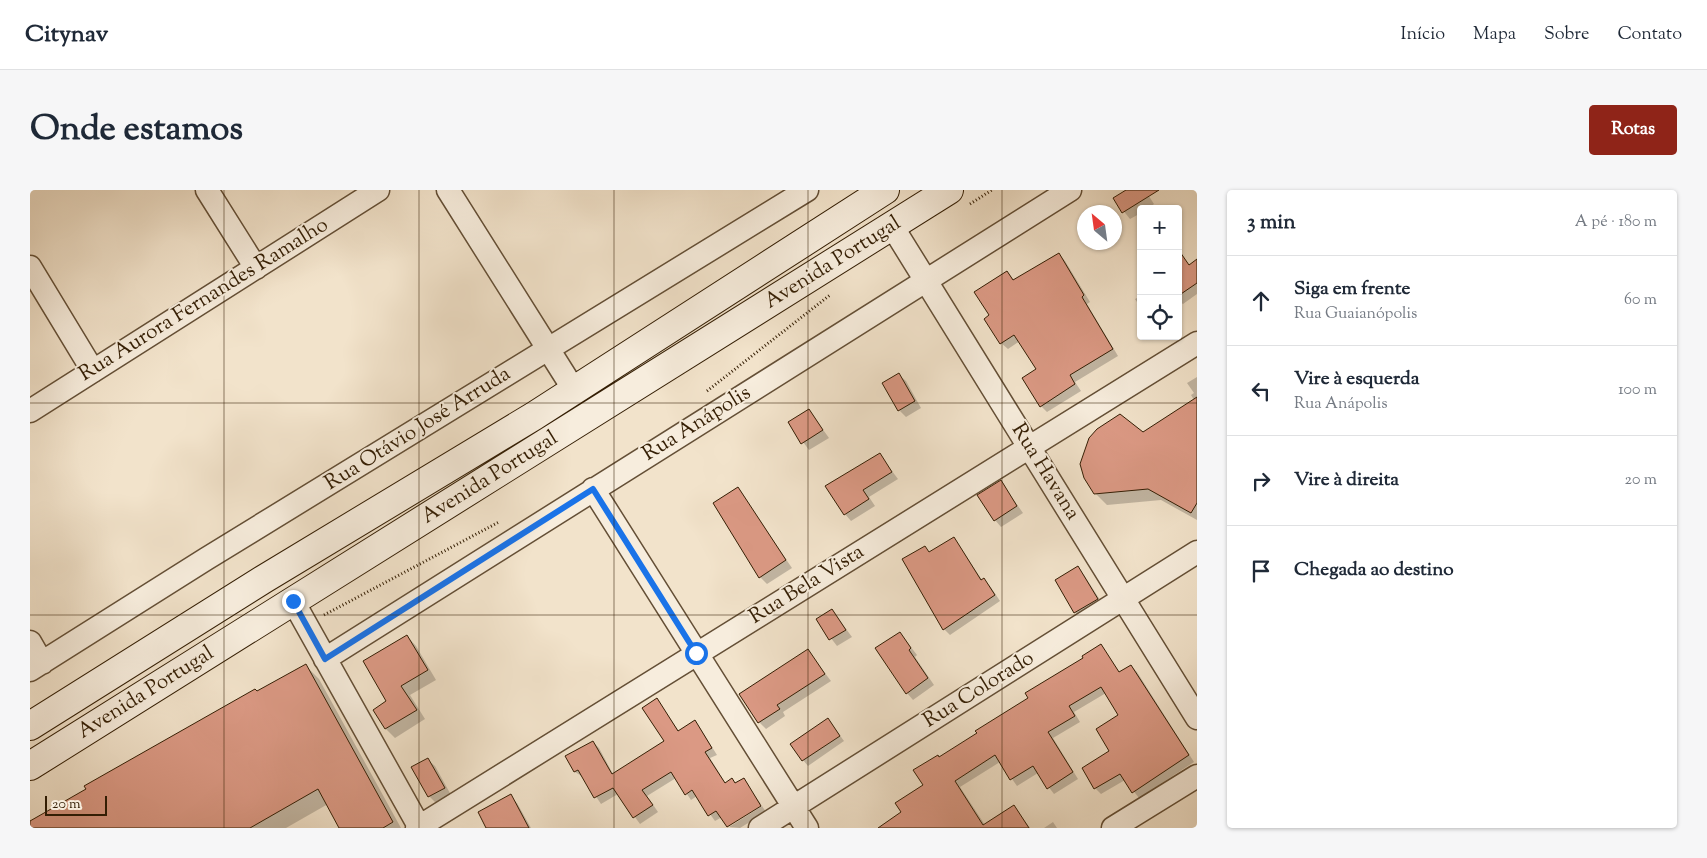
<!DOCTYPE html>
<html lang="pt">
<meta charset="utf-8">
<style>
:root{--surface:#fff;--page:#f6f6f7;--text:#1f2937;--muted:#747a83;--line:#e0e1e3;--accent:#8f2418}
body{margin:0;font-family:"Sorts Mill Goudy",serif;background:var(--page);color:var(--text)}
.controls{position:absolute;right:15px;top:15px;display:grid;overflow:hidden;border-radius:5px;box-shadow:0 1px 4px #0004}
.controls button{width:45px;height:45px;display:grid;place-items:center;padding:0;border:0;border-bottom:1px solid var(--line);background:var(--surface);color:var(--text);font:25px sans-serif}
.compass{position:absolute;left:1047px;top:15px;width:45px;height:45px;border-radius:50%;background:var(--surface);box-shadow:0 1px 4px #0004;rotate:331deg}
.scale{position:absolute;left:15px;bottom:12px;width:62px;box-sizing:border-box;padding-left:5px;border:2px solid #341e04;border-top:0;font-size:14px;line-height:18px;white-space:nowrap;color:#341e04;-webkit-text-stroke:4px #f7eddd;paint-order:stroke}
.stop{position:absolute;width:15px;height:15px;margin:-11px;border:4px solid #1a73e8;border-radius:50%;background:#fff}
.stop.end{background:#1a73e8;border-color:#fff;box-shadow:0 1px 5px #0008}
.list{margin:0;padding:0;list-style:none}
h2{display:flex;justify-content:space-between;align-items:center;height:65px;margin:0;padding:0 20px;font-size:21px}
h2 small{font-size:16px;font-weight:400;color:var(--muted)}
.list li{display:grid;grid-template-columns:32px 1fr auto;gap:15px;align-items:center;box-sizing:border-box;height:90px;padding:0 20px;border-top:1px solid var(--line)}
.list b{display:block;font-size:19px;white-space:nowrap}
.list p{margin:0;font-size:16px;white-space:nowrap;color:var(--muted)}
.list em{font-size:16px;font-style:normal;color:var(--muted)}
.icon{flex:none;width:28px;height:28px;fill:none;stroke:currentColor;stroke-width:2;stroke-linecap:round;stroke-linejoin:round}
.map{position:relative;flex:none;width:1167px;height:638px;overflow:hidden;border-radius:5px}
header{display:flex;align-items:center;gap:30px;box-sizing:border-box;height:70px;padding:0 25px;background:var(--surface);border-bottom:1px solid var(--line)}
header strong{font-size:24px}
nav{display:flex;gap:28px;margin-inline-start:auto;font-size:18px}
.intro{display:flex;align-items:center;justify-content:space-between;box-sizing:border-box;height:120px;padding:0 30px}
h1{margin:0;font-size:35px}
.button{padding:12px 22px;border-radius:5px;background:var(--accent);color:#fff;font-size:18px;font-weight:700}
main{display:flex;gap:30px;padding:0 30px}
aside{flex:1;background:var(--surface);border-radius:5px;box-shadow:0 1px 4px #0004}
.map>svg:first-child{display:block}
</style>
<header>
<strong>Citynav</strong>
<nav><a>Início</a><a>Mapa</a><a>Sobre</a><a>Contato</a></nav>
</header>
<div class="intro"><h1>Onde estamos</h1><a class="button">Rotas</a></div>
<main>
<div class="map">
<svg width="1167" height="638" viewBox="0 0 1167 638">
<rect width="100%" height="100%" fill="#f2e3cb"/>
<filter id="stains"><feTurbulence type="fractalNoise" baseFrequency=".004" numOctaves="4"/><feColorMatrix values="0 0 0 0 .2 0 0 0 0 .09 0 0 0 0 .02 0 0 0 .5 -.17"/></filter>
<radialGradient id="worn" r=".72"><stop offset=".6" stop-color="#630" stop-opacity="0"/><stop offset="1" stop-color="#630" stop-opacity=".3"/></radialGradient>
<!-- shadow -->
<path fill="#0003" d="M1098,0H1115L1124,14L1117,19H1111V23L1100,29L1084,9Z
M1029,64L1035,71L1060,112L1057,114L1088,166L1045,192L1051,201L1017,222L1011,216L1008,179L990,151L978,159L971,153L961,126L977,82L984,90Z
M1167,71V104L1153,114L1150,112L1148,113V76H1160Z
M1111,106V118L1105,109Z
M869,185L876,191L891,218L876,227L869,220Z
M1167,187V215L1161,205L1164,203L1157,193Z
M779,220L799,248L779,260L759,233Z
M1167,221V330L1131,310L1077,315L1065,303L1113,243Z
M849,264L868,289L839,307L845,316L821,331L815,324Z
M971,292L993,323L971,337L965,330Z
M707,298L762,378L737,394L730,387L684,313Z
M924,348L952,390L960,396L970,411L920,445L914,439L895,358L900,363Z
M1047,378L1054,385L1074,416L1052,429L1045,422Z
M802,420L822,447L807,456L787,430Z
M870,443L887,465L885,467L904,495L883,510L877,503Z
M377,446L386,456L406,490L380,505L395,529L365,548L356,539L344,520L358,512Z
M1071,456L1090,483L1101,476L1107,482L1164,572L1109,608L1095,590L1071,604L1065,598L1081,562L1090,525L1076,503L1044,522L1050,532L1023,548L1048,589L1024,604L1008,583L987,596L970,572L930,597L955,635L984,617L1000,638H858L894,595L910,569L1000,508Z
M778,461L801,491L753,522L755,526L736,539L729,532Z
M276,476L289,489L371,638H311L298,614L256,638H0V632Z
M626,510L649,541L664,532L670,538L687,565L680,568L696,594L702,590L706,594L713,590L731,614L697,635L692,627L685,631L667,606L661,610L646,588L617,606L628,622L610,634L588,604L571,614L553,587L545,582L537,567L563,552L569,558L583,584L636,551Z
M798,529L814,551L778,576L773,570Z
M398,570L405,576L421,605L406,613L399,606Z
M480,606L487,613L501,638H457Z
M732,616L736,622L710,638L699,637Z
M1023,632L1027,638H1014Z"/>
<!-- building -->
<path fill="#db9984" stroke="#341e04" d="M1096,0H1129L1092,23L1083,8Z
M1148,59L1159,75L1167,69V93L1148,106Z
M1029,63L1054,105L1052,107L1083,159L1040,185L1045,194L1010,217L992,188L1006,179L984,145L970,154L954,129L959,125L944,102L977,81L983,90Z
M869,183L885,211L868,221L852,193Z
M1167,207V313L1161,323L1118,299L1064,304L1054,288L1050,274L1059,248L1067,239L1090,224L1113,242Z
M779,219L793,240L771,254L758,232Z
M850,263L862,282L833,300L839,309L814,325L795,296Z
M971,290L987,316L964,331L947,305Z
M708,297L756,370L729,388L683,313Z
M924,347L951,390L954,388L965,405L913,440L872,369L895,356L899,362Z
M1048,376L1068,409L1044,423L1025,390Z
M802,419L816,440L799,450L786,429Z
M870,442L881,458L879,460L898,488L876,504L845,458Z
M377,445L398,480L371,496L387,520L355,539L343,520L356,511L333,471Z
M1071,454L1089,482L1101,475L1159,565L1102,603L1090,584L1064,599L1052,578L1079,561L1066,539L1088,525L1071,497L1039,516L1045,526L1018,542L1043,582L1017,599L1003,576L980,590L965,565L925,591L953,635L984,615L999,638H848L871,622L865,613L893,595L883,580L908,565L909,567L947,543L945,541L998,508L995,503L1053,468L1052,466Z
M778,459L795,484L747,515L750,519L728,533L709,504Z
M276,474L363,632L353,638H309L288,599L220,638H0V631L56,599L54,596L225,499L227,501Z
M627,508L648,541L665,530L682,558L675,562L695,593L702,588L705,593L714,588L731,616L697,637L686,621L678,626L662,600L655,605L641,582L612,600L623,615L603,628L583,598L564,608L548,580L544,582L535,566L563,551L582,584L634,551L612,518Z
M798,528L810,546L772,571L760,554Z
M398,568L415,598L398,607L381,577Z
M481,604L499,638H456L448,622Z"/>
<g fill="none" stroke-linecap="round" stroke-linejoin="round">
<defs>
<path id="street" d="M177,0L226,78
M418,0L544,200
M862,36L1167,528
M0,77L63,181
M0,221L348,0
M563,299L777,638
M263,411L390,638
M0,452L12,473
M295,469L1040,0
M0,480L176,369L777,0
M387,638L1167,153
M730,638L1167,362
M1083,638L1167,586"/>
<path id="secondary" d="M0,536L234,389L504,226L855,0
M0,576L919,0"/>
</defs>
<!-- street casing -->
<use href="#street" stroke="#644f36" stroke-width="25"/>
<!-- secondary casing -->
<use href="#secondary" stroke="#341e04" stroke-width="30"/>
<!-- path -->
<path stroke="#341e04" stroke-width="3" stroke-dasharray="1 2.5" stroke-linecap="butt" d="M940,14L962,0
M677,201L800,105
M294,425L469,332"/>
<!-- street -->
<use href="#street" stroke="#f7eddd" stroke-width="22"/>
<!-- secondary -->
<use href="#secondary" stroke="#f7eddd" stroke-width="28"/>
</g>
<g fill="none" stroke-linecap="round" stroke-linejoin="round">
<!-- route -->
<path stroke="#1a73e8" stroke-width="6" d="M263,411L295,469L563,299L666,463"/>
</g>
<!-- grid -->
<path fill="none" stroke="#341e04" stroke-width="1" stroke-opacity="0.55" d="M194,0V638M389,0V638M584,0V638M778,0V638M972,0V638M0,213H1167M0,425H1167"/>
<g text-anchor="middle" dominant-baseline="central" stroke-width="4" stroke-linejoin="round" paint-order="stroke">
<!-- street labels -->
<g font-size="21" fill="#341e04" stroke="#f7eddd">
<text transform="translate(803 73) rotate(-32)">Avenida Portugal</text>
<text transform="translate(174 110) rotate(-32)">Rua Aurora Fernandes Ramalho</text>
<text transform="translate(667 234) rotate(-32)">Rua Anápolis</text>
<text transform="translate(388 239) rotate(-32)">Rua Otávio José Arruda</text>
<text transform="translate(1015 282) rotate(58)">Rua Havana</text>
<text transform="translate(460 288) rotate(-32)">Avenida Portugal</text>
<text transform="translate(777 395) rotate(-32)">Rua Bela Vista</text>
<text transform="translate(949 500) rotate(-32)">Rua Colorado</text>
<text transform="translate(116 503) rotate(-32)">Avenida Portugal</text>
</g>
</g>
<rect width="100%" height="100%" filter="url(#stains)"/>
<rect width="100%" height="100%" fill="url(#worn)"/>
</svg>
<div class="controls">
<button>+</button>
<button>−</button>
<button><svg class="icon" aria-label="locate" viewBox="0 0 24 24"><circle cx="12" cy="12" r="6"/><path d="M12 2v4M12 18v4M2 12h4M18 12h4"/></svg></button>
</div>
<svg class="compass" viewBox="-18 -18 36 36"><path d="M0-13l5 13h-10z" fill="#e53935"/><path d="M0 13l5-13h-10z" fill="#747a83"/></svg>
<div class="scale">20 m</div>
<div class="stop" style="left:666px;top:463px"></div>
<div class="stop end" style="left:263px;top:411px"></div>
</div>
<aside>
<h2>3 min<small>A pé · 180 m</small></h2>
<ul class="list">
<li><svg class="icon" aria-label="ahead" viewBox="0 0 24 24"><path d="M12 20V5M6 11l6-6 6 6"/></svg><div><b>Siga em frente</b><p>Rua Guaianópolis</p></div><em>60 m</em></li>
<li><svg class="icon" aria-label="left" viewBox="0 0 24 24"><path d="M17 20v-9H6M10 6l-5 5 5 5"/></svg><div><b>Vire à esquerda</b><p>Rua Anápolis</p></div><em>100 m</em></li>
<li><svg class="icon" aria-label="right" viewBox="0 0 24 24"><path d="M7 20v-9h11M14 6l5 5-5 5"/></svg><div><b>Vire à direita</b></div><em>20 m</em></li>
<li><svg class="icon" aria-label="arrive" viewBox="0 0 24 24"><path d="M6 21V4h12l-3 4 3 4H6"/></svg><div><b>Chegada ao destino</b></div></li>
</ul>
</aside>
</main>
